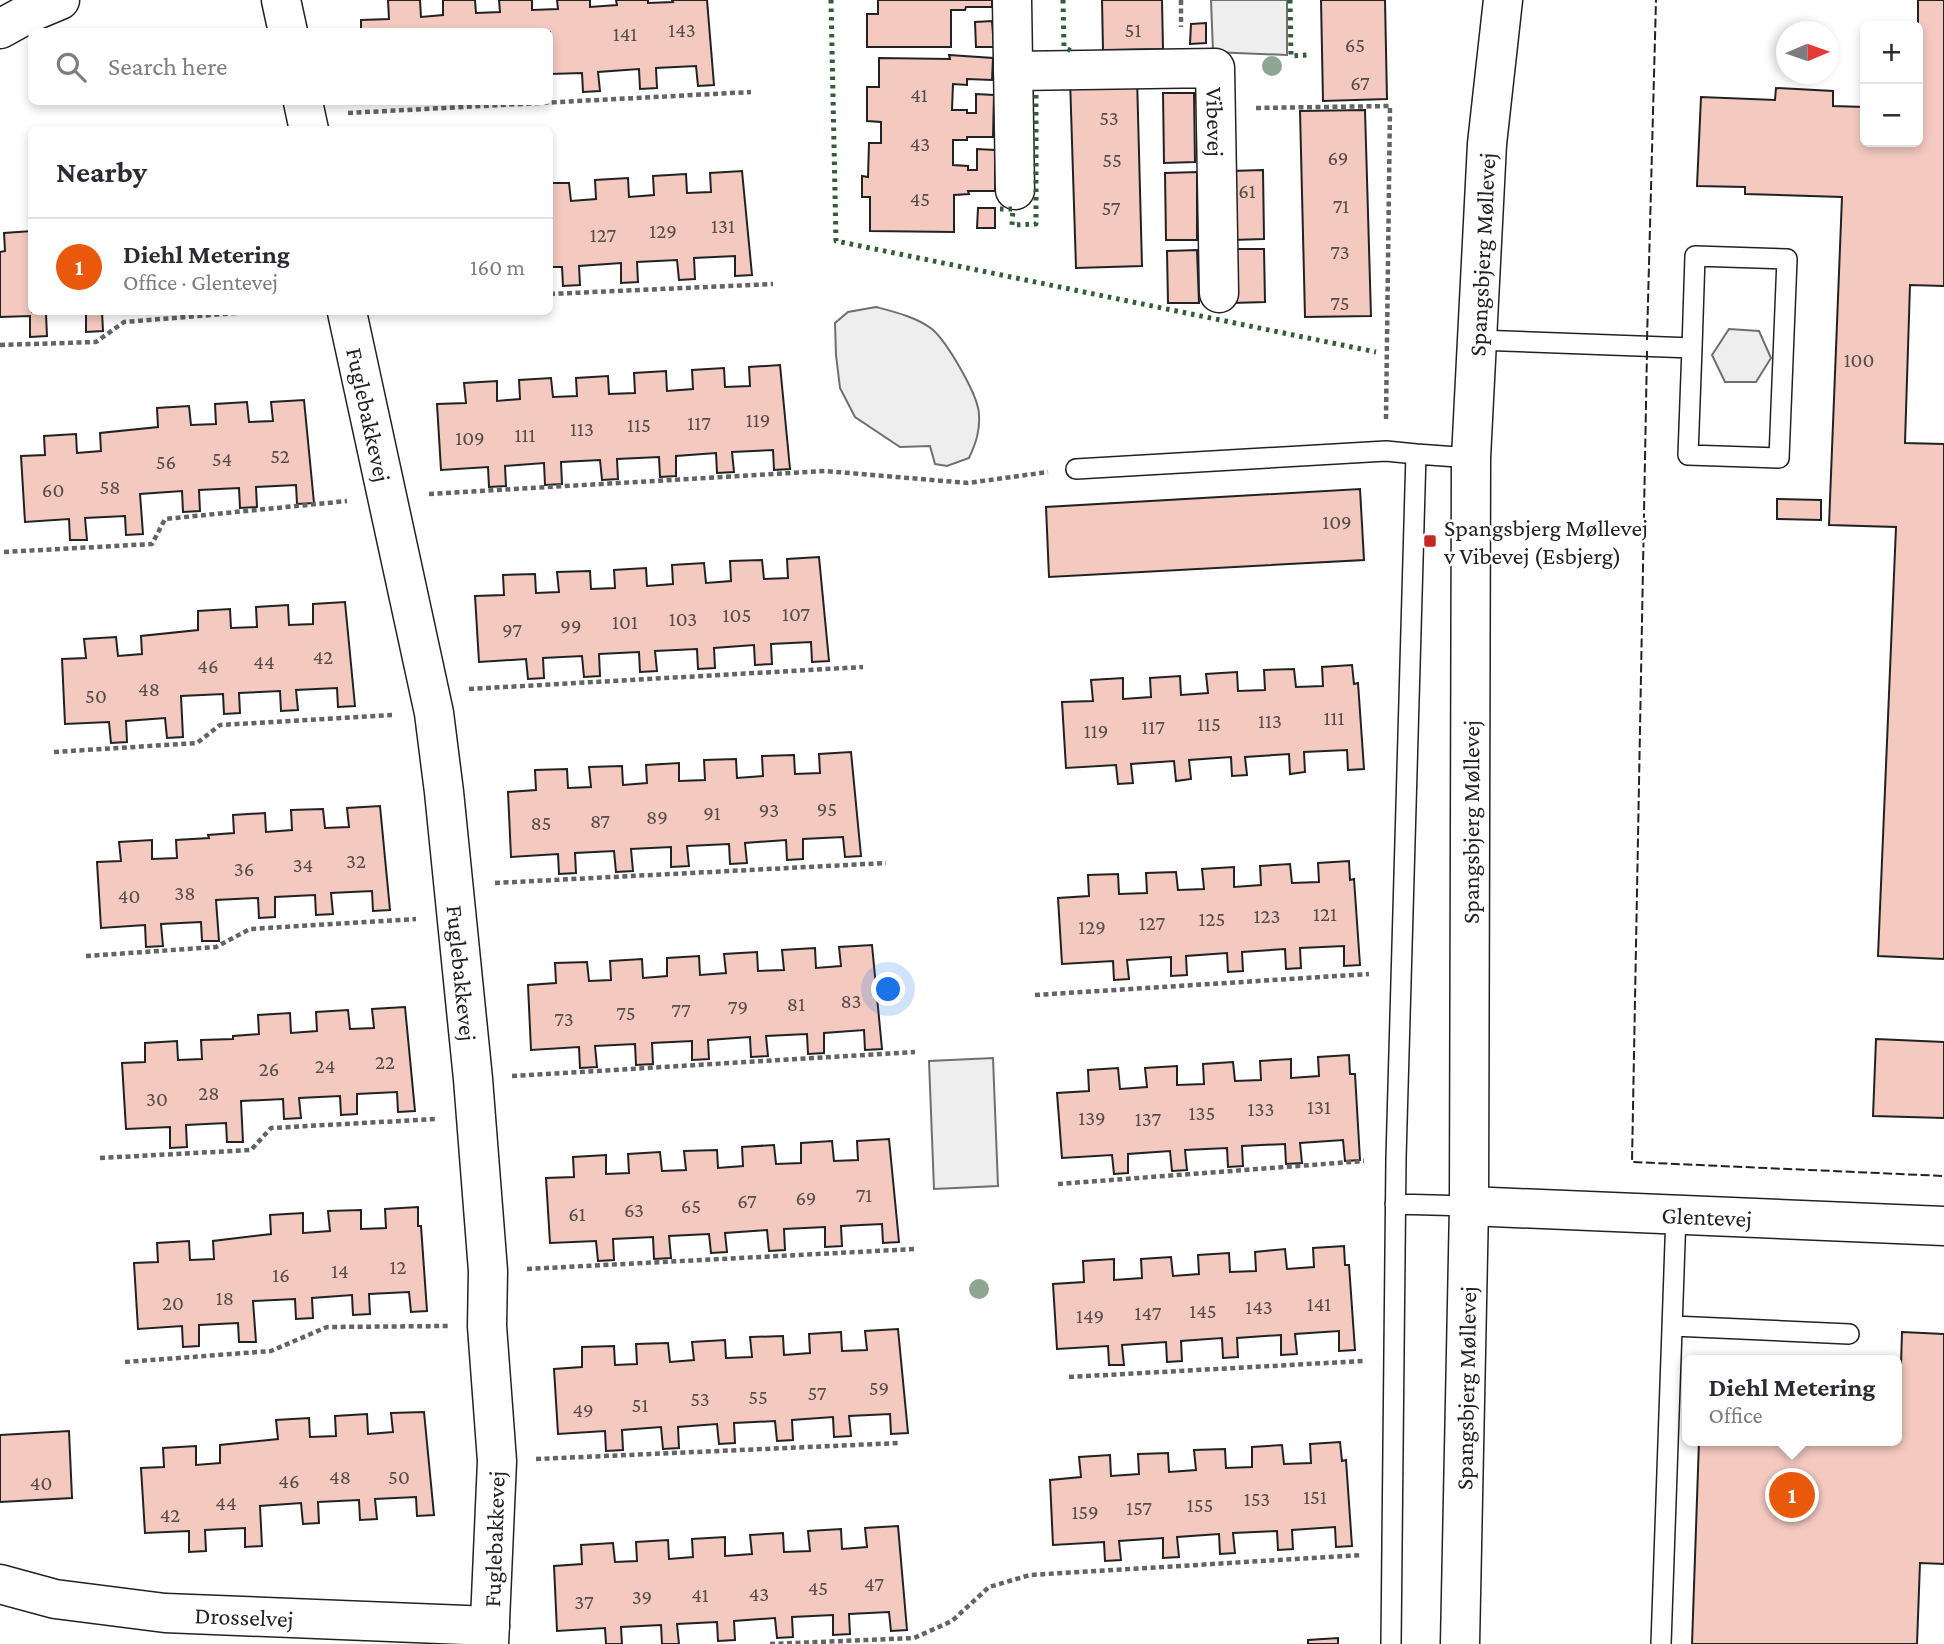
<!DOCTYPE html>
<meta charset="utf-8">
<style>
:root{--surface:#fff;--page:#f7f7f7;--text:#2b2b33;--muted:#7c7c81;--line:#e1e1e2;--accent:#ea580c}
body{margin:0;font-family:"Crimson Pro",serif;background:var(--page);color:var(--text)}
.controls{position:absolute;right:21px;top:21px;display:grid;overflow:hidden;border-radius:10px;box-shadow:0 4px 10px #0003}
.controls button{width:63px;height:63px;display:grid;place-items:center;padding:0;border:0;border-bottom:2px solid var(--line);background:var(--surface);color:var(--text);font:35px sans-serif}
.compass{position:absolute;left:1776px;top:21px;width:63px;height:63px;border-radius:50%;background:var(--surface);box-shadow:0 4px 10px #0003;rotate:88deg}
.you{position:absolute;left:889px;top:990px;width:24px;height:24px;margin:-18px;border:5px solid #fff;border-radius:50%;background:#1a73e8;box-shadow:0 0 0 10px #1a73e833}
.badge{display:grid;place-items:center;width:46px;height:46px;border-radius:50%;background:var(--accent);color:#fff;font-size:23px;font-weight:700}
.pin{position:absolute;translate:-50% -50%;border:4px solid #fff;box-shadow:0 2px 7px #0006}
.popup{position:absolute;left:1682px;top:1355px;width:220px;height:91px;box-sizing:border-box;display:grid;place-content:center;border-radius:10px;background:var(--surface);filter:drop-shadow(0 2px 5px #0005);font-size:23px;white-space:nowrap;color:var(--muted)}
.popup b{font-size:26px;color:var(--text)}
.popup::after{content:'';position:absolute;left:50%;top:100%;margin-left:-14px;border:14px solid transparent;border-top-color:var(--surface)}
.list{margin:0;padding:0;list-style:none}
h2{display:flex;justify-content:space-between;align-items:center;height:91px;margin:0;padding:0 28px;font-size:30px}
h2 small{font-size:23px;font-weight:400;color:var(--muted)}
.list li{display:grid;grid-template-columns:46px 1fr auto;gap:21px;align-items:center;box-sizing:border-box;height:98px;padding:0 28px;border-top:2px solid var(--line)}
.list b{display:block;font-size:26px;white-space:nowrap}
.list p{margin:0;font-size:23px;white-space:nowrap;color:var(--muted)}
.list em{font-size:23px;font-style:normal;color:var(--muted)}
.icon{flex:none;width:38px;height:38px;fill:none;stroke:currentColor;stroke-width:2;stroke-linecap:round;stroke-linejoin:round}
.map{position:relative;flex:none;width:1944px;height:1644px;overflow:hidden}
.search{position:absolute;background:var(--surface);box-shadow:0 4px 10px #0003;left:28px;top:28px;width:525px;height:77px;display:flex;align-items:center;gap:18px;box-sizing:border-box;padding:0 24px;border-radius:10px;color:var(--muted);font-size:26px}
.panel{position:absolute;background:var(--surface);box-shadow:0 4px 10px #0003;left:28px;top:126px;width:525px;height:189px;border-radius:10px}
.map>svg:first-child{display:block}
</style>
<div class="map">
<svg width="1944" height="1644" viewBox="0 0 1944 1644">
<rect width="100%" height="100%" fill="#fff"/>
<!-- green -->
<path fill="#eee" stroke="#6f6f6f" stroke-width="2" d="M1211,0H1287V55L1213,52Z
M876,307C895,312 916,317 932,329C947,342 979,396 979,415C980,431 976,443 969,458L947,466L935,464L930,446L900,447L855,417L840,388L836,355L835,323L848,312Z
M1729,329L1759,331L1771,358L1756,382H1725L1712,355Z
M993,1058L998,1186L934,1189L929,1061Z"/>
<!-- building -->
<path fill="#f3c9c0" stroke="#222" stroke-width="2" d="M388,0H420L421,17L443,15V0H475L476,13L500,12L499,0H532V10L558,9L557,0H590V7L617,5L616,0H648V3L673,2L672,0H707L714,85L698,86L696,66L656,68L657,88L640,89L639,69L598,72L600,91L583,92L582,73L550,74V32H361V20L389,19Z
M878,0H992V7H966L965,10H951V47H867V14H878Z
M1102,0H1162L1163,49L1103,50Z
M1321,0H1385L1387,99L1323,101Z
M1918,0H1944V286L1910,285L1905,443L1944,444V959L1878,956L1896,527L1829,525L1842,197L1745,194V187L1697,186L1701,97L1775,100L1776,88L1833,91V106L1865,107V142H1918Z
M992,21L994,47H976L975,22Z
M1206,23V43L1190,44L1191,24Z
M949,55L993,58L992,80L967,79V85L953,84L952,110H967V113H976V94L994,95L993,137H967V140H953V165L968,166V170H977V149L995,150V191H968L969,194L954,195V232L870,231V197H862V176L868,177L869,143H881V122L867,121V87H879V58L950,59Z
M1137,77L1142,266L1076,268L1070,79Z
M1163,93H1194L1195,162L1164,163Z
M1365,110L1371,316L1305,317L1300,111Z
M1263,170L1264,239L1232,240L1231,171Z
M742,171L752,275L735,276V256L694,258L695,279L679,280L677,260L637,262L638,282L621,283V263L579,266L580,285L563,286L562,267H550V183H569L571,201L596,199L595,180L628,178L629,197L654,195L653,176L686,174L687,193L711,192L710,173Z
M1197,172V240H1166L1165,173Z
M978,208H995V228H977Z
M32,231V312H102L103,331L86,332V312L46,314L47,336L30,337V316L0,317V252L5,251L4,233Z
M1233,249H1264L1265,302L1233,303Z
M1197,250L1199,303H1168L1167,251Z
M780,365L790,469L774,470L773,450L732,452L734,472L717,473L716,453L676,456V476L660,477L659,457L617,459L618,479L602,480L600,460L561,462L562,484L545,485L544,463L505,466L506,486L489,487L488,467L441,470L437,404L466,403L464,383L497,381V401L520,399L519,380L551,378L553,397L577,396L576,378L608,376L609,394L635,393L634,373L666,371L667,391L693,389L692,370L724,368L725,387L750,386L749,367Z
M304,400L314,503L297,504L296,485L256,487L257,507L240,508L239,488L199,490L200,511L183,512L182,491L140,494L143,534L126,535L125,516L85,518L87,540H70L69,519L25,522L21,456L45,455L44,436L76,434L77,453L101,451L100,433L158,427L157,408L189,406L191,425L216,424L215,404L247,402L249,422L273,421L271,402Z
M1360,489L1364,560L1049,577L1046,507Z
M1777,499L1821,500V520L1777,519Z
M819,557L829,661L812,662L811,642L771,644L772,664L755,665L754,645L714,648L715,668L698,669L697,649L655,651L657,671L640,672L639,652L599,654L600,676L584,677L582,656L543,658L544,678L528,679L526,659L479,662L475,596L504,595L503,575L535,574L536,593L559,592L557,572L590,571L591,589L615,588L614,570L646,568L647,586L673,584L672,565L704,563L706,583L731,581L730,561L762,560L764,579L788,578L787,559Z
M345,602L355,706L338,707L337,688L296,690L298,710L281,711L280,691L239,693L240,713L224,714L223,694L181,696L183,737L167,738L165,718L126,721L127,742L111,743L109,722L65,724L62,659L86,658L84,639L116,637L118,656L142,654L141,636L198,630V611L230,609L231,628L257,627L256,607L288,605L289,625L313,624V604Z
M1352,665L1354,684L1358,683L1364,769L1348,770L1347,750L1304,752L1305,772L1290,774L1289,754L1245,757L1247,775L1232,776L1231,757L1189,760L1191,779L1176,781L1174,761L1131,764L1133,783L1118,784L1116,765L1066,768L1062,702L1093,701L1091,680L1123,678V699L1151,697L1150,678L1180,676L1181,695L1208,693L1206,674L1237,672L1238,691L1265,690L1264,670L1294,669L1296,687L1323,686L1322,667Z
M851,752L861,856L845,857L843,837L803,839V859L787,860L786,840L745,843L747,863L730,864L729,844L687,846L689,866L671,867V847L631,849L633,871L616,872L614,851L575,853L576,873L559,874L558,854L511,857L508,792L536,790L535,770L567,769L568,788L591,787L589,767L622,766L623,785L647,783L646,765L679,763V781L705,780L704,760L736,759L737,778L763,776L762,756L794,755L795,774L820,773L819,754Z
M380,806L390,910L373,911L372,891L331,893L333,914L316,915L315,895L275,897V917L259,918L258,898L216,900L219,941H202L201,922L161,924L163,946L146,947L145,925L101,928L97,862L121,861L119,842L152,840V859L177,858L176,840L209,838L208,835L234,833L233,815L265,813L266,832L292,830L291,810L323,809L325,828L349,827L347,808Z
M1349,861L1350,880L1354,879L1360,965L1344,966V946L1300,948L1301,968L1286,969L1285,949L1242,952L1243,971L1228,972L1227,953L1186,956L1187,975L1171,976V957L1127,960L1129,979L1114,980L1113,961L1062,964L1058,898L1089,896L1088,875L1118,874L1119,894L1147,893L1146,873L1176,872L1178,890L1204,889L1202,869L1234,867V887L1261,885L1260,866L1290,864L1292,883L1319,882L1318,863Z
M872,945L882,1049L865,1050L864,1030L824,1033V1053L808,1054L807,1034L766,1036L768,1056L751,1057L750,1037L708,1040L709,1059L692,1060V1041L652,1043L653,1064L636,1065L635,1044L595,1046L597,1067L580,1068L579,1047L531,1050L528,985L556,983L555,963L587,962L589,981L611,980L610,961L642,959L643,978L667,976V958L699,956L700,975L726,973L724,954L757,952L758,971L784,970L782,950L815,948L816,968L841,966L839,947Z
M405,1007L415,1111L398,1112L397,1092L357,1094V1114L341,1115L340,1096L299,1098L301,1118L284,1119L283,1099L241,1101L243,1142H227L226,1123L186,1125L187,1147L170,1148V1127L126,1129L122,1063L145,1062V1043L177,1041L178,1060L202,1059L201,1040L233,1039V1036L259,1034L258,1015L290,1013L291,1033L317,1031L316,1012L348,1010L350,1029L374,1028L372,1009Z
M1876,1039L1944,1042V1118L1873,1116Z
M1349,1055L1350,1074H1355L1360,1160L1345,1161L1343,1140L1300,1143L1302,1163L1286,1164L1285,1144L1242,1146L1243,1166L1228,1167L1227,1148L1185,1150L1187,1170L1172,1171L1170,1151L1128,1154V1173L1114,1174L1112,1155L1062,1158L1057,1093L1089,1091L1088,1070L1118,1068L1120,1089L1147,1087L1145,1068L1177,1066V1085L1204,1084L1203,1064L1233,1062L1235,1081L1261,1080L1260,1061L1291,1059V1078L1319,1076L1318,1057Z
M889,1139L899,1242L883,1243L882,1224L841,1226L842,1246L825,1247V1227L784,1229L785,1250L769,1251L767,1230L725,1233L727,1252L711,1253L709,1234L669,1236L671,1258L654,1259L653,1237L613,1239L614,1260L598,1261L596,1241L550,1243L546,1178L574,1177L573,1157L606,1155V1174L629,1173L628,1154L660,1152L662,1171L686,1170L684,1151L717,1150L718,1168L743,1166L742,1147L774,1145L776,1164L801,1163V1143L832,1141L834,1161L858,1160L857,1141Z
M418,1207V1226H421L427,1311L411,1312L409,1292L369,1294L370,1314L353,1315L352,1295L312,1298L313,1318L296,1319L295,1299L253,1301L256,1342H239L238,1323L199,1325V1346L183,1347L182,1326L138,1329L134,1263L158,1262L157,1243L189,1241L190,1260L214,1259L213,1241L271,1234L270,1215L303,1213V1233L330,1231L328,1211L361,1210V1229L386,1228L385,1209Z
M1344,1246L1345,1265H1349L1355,1350L1339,1351V1331L1295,1334L1297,1354L1281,1355V1335L1237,1338L1238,1357L1223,1358L1222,1338L1181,1341L1182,1361L1167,1362L1166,1342L1122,1345L1124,1365H1109L1108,1346L1057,1349L1053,1284L1084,1282L1083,1261L1114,1259V1280L1142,1278L1141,1259L1171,1257L1173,1276L1199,1274L1198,1255L1229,1253L1230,1272L1256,1271L1255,1252L1285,1249L1287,1269L1314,1267L1313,1248Z
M898,1329L908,1433L891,1434L890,1414L849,1416L851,1436L834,1437L833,1417L792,1420L793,1440L777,1441L775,1421L734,1423L735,1443L719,1444L717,1424L678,1427L679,1448L663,1449L661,1427L622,1430L623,1450L606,1451L605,1431L558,1434L554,1369L582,1367V1347L614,1346L615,1365L637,1364L636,1344L668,1343L670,1362L694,1360L692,1342L725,1340L726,1358L752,1357L750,1337L783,1336L784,1355L810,1353L809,1334L841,1332L842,1351L867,1350L865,1331Z
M1902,1332L1944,1334V1564L1920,1563L1917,1644H1692L1699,1441H1897V1397H1900Z
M424,1412L434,1515L417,1516L416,1497L375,1499L377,1519L360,1520L359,1500L318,1502L319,1523L303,1524L301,1503L260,1506L262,1546L245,1547V1528L205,1530L206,1551L189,1552V1531L145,1533L141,1468L164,1467L163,1448L196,1446V1465L220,1463V1445L278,1439L276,1420L309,1418L310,1437L336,1436L335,1416L367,1414L368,1434L393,1432L391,1413Z
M69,1431L72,1498L0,1502V1435Z
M1340,1442L1342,1461L1346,1460L1352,1546L1336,1547L1335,1527L1292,1530L1293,1549L1278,1550L1277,1531L1233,1533L1235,1553L1220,1554L1219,1534L1177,1537L1179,1557L1163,1558V1538L1119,1541L1121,1560L1105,1561L1104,1542L1053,1545L1050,1480L1081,1477L1079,1457L1110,1455L1111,1476L1139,1474L1138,1454L1168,1453L1169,1472L1196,1470L1194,1450L1225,1449L1226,1468L1252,1467V1447L1282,1445L1284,1464L1311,1463L1310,1444Z
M898,1526L907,1630L891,1631L889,1612L849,1614L850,1634L833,1635V1615L792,1617L793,1637L777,1638L775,1618L734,1621L735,1640L718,1641L717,1622L677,1624L679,1644H662L661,1625L621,1627L622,1644H606L605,1628L557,1631L554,1566L582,1564L581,1545L613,1543L615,1562L637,1561L636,1542L668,1540L669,1559L693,1557L692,1539L725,1537V1556L752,1554L750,1535L783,1533L784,1552L810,1551L808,1531L841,1529L842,1549L867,1547L865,1528Z
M1338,1638V1644H1308V1640Z"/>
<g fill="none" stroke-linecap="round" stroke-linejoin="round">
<defs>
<path id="lane" d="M1477,340L1692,348L1688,455L1779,458L1787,259L1695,256L1692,348
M1076,469L1386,451L1416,454
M1395,1204L1469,1206
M1673,1326L1849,1334
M1391,1644L1396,1158L1416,454L1471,458
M1661,1644L1676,1214"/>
<g id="street">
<path d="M281,0L288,32"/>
<path d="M1012,0L1015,190"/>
<path d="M0,29L29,13L60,0"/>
<path id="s1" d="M1013,71L1215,68L1219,293"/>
<path d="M303,102L309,130"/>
<path id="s2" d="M347,312L434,713L444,792L473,1079L488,1271L487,1326L497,1461L489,1644"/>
<path id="s3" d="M1469,1206L1944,1226"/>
<path id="s4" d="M0,1584L55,1599L165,1613L490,1626"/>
</g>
<g id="secondary">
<path id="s5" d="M1460,1644L1469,1206L1471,458L1487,144L1503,0"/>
</g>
</defs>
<!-- lane casing -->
<use href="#lane" stroke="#222" stroke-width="22"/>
<!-- street casing -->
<use href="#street" stroke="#222" stroke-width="41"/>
<!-- secondary casing -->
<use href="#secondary" stroke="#222" stroke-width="41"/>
<!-- path -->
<path stroke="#646464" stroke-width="4.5" stroke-dasharray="5 3.5" stroke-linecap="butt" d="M1181,0V27
M1256,108L1390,106L1386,419
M348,113L751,92
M550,294L773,284
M0,345L96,342L124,322L248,312
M429,494L825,471L968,483L1048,472
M4,552L152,544L165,519L347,501
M469,689L863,667
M54,752L197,743L220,725L392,715
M495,883L886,863
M86,956L216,947L250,929L416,919
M1035,995L1369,974
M512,1076L915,1052
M100,1158L251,1150L271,1128L436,1119
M1058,1184L1364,1161
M527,1269L915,1249
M125,1362L271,1351L327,1327L448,1326
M1069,1377L1363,1361
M536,1459L899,1443
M770,1644L914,1638L952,1621L989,1587L1030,1575L1362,1555"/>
<!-- lane -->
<use href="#lane" stroke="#fff" stroke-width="19"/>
<!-- street -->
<use href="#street" stroke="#fff" stroke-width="38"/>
<!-- secondary -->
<use href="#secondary" stroke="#fff" stroke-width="38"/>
<!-- hedge -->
<path stroke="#2f5e38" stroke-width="5" stroke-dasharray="3.5 5" stroke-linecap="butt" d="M831,0L836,241L1376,352
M1063,0L1064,47L1075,53
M1290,0L1291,56L1307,55
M1000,209H1013L1012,225L1036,224V93"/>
<!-- fence -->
<path stroke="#222" stroke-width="2" stroke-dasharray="9 3.5" stroke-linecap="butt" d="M1647,340L1656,0
M1647,351L1632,1162L1944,1176"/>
</g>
<!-- trees -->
<g fill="#8da692">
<circle cx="1272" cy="66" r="10"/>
<circle cx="979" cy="1289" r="10"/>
</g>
<!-- markers -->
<rect fill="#c62828" stroke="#fff" stroke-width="2.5" x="1423" y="534" width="14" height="14" rx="3.5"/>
<g text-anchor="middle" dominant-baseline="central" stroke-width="5" stroke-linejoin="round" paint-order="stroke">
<!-- number labels -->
<g font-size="21" fill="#564c4a">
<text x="682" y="30">143</text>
<text x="1133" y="30">51</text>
<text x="625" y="34">141</text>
<text x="1355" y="45">65</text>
<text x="1360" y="83">67</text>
<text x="919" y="95">41</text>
<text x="1109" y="118">53</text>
<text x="920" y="144">43</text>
<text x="1338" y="158">69</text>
<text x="1112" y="160">55</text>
<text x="1247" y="191">61</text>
<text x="920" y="199">45</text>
<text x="1341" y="206">71</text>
<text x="1111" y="208">57</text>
<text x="723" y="226">131</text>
<text x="663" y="231">129</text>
<text x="603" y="235">127</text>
<text x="1340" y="252">73</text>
<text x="1340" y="303">75</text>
<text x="1859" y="360">100</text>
<text x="758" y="420">119</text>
<text x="699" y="423">117</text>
<text x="639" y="425">115</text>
<text x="582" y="429">113</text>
<text x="525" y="435">111</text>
<text x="470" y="438">109</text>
<text x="280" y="456">52</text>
<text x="222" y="459">54</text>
<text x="166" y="462">56</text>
<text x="110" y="487">58</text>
<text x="53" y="490">60</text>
<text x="1337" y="522">109</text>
<text x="796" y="614">107</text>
<text x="737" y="615">105</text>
<text x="683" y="619">103</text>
<text x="625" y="622">101</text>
<text x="571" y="626">99</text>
<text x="512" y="630">97</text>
<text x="323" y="657">42</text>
<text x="264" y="662">44</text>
<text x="208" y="666">46</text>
<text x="149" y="689">48</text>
<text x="96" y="696">50</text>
<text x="1334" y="718">111</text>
<text x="1270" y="721">113</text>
<text x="1209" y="724">115</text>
<text x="1153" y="727">117</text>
<text x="1096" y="731">119</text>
<text x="827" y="809">95</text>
<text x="769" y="810">93</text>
<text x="712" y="813">91</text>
<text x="657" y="817">89</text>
<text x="600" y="821">87</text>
<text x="541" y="823">85</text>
<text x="356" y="861">32</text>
<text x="303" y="865">34</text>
<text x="244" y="869">36</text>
<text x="185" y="893">38</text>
<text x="129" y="896">40</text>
<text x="1325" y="914">121</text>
<text x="1267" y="916">123</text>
<text x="1212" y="919">125</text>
<text x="1152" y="923">127</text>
<text x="1092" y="927">129</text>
<text x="851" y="1001">83</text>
<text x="796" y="1004">81</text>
<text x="738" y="1007">79</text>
<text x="681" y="1010">77</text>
<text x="626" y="1013">75</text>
<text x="564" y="1019">73</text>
<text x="385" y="1062">22</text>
<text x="325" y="1066">24</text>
<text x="269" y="1069">26</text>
<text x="209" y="1093">28</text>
<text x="157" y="1099">30</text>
<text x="1319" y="1107">131</text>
<text x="1261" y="1109">133</text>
<text x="1202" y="1113">135</text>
<text x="1092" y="1118">139</text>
<text x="1148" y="1119">137</text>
<text x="864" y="1195">71</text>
<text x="806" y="1198">69</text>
<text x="747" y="1201">67</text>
<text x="691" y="1206">65</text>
<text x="634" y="1210">63</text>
<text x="577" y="1214">61</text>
<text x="398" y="1267">12</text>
<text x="340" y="1271">14</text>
<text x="281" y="1275">16</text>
<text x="225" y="1298">18</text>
<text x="173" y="1303">20</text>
<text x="1319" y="1304">141</text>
<text x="1259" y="1307">143</text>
<text x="1203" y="1311">145</text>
<text x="1148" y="1313">147</text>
<text x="1090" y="1316">149</text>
<text x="879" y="1388">59</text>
<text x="817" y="1393">57</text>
<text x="758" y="1397">55</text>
<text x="700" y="1399">53</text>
<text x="640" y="1405">51</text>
<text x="583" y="1410">49</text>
<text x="340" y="1477">48</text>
<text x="399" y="1477">50</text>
<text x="289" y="1481">46</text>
<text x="41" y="1483">40</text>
<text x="1315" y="1497">151</text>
<text x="1257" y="1499">153</text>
<text x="226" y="1503">44</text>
<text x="1200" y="1505">155</text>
<text x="1139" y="1508">157</text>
<text x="1085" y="1512">159</text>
<text x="170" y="1515">42</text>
<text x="874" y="1584">47</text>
<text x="818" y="1588">45</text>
<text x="759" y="1594">43</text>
<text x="700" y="1595">41</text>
<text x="642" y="1597">39</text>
<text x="584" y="1602">37</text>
</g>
<!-- street labels -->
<g font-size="24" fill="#222" stroke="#fff">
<text stroke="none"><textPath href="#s1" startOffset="256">Vibevej</textPath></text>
<text stroke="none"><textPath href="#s5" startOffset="1390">Spangsbjerg Møllevej</textPath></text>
<text stroke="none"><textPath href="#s2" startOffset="105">Fuglebakkevej</textPath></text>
<text stroke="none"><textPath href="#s5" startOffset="822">Spangsbjerg Møllevej</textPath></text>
<text stroke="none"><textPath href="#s2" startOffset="672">Fuglebakkevej</textPath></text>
<text stroke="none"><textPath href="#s3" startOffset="238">Glentevej</textPath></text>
<text stroke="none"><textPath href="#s5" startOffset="256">Spangsbjerg Møllevej</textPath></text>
<text transform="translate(494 1539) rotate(-88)">Fuglebakkevej</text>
<text stroke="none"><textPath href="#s4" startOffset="247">Drosselvej</textPath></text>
</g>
<!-- poi labels -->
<g font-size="24" fill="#222" stroke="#fff" text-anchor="start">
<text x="1444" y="527">Spangsbjerg Møllevej<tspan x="1444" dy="28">v Vibevej (Esbjerg)</tspan></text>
</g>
</g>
</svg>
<div class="controls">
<button>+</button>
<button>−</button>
</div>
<svg class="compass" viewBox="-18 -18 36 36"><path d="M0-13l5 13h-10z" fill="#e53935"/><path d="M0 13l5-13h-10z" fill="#7c7c81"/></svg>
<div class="you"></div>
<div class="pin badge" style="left:1792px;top:1495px">1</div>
<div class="popup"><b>Diehl Metering</b>Office</div>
<div class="search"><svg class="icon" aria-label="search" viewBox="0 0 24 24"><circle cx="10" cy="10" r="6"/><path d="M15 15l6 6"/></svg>Search here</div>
<section class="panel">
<h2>Nearby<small></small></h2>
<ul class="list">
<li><span class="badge">1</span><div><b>Diehl Metering</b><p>Office · Glentevej</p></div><em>160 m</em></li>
</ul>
</section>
</div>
